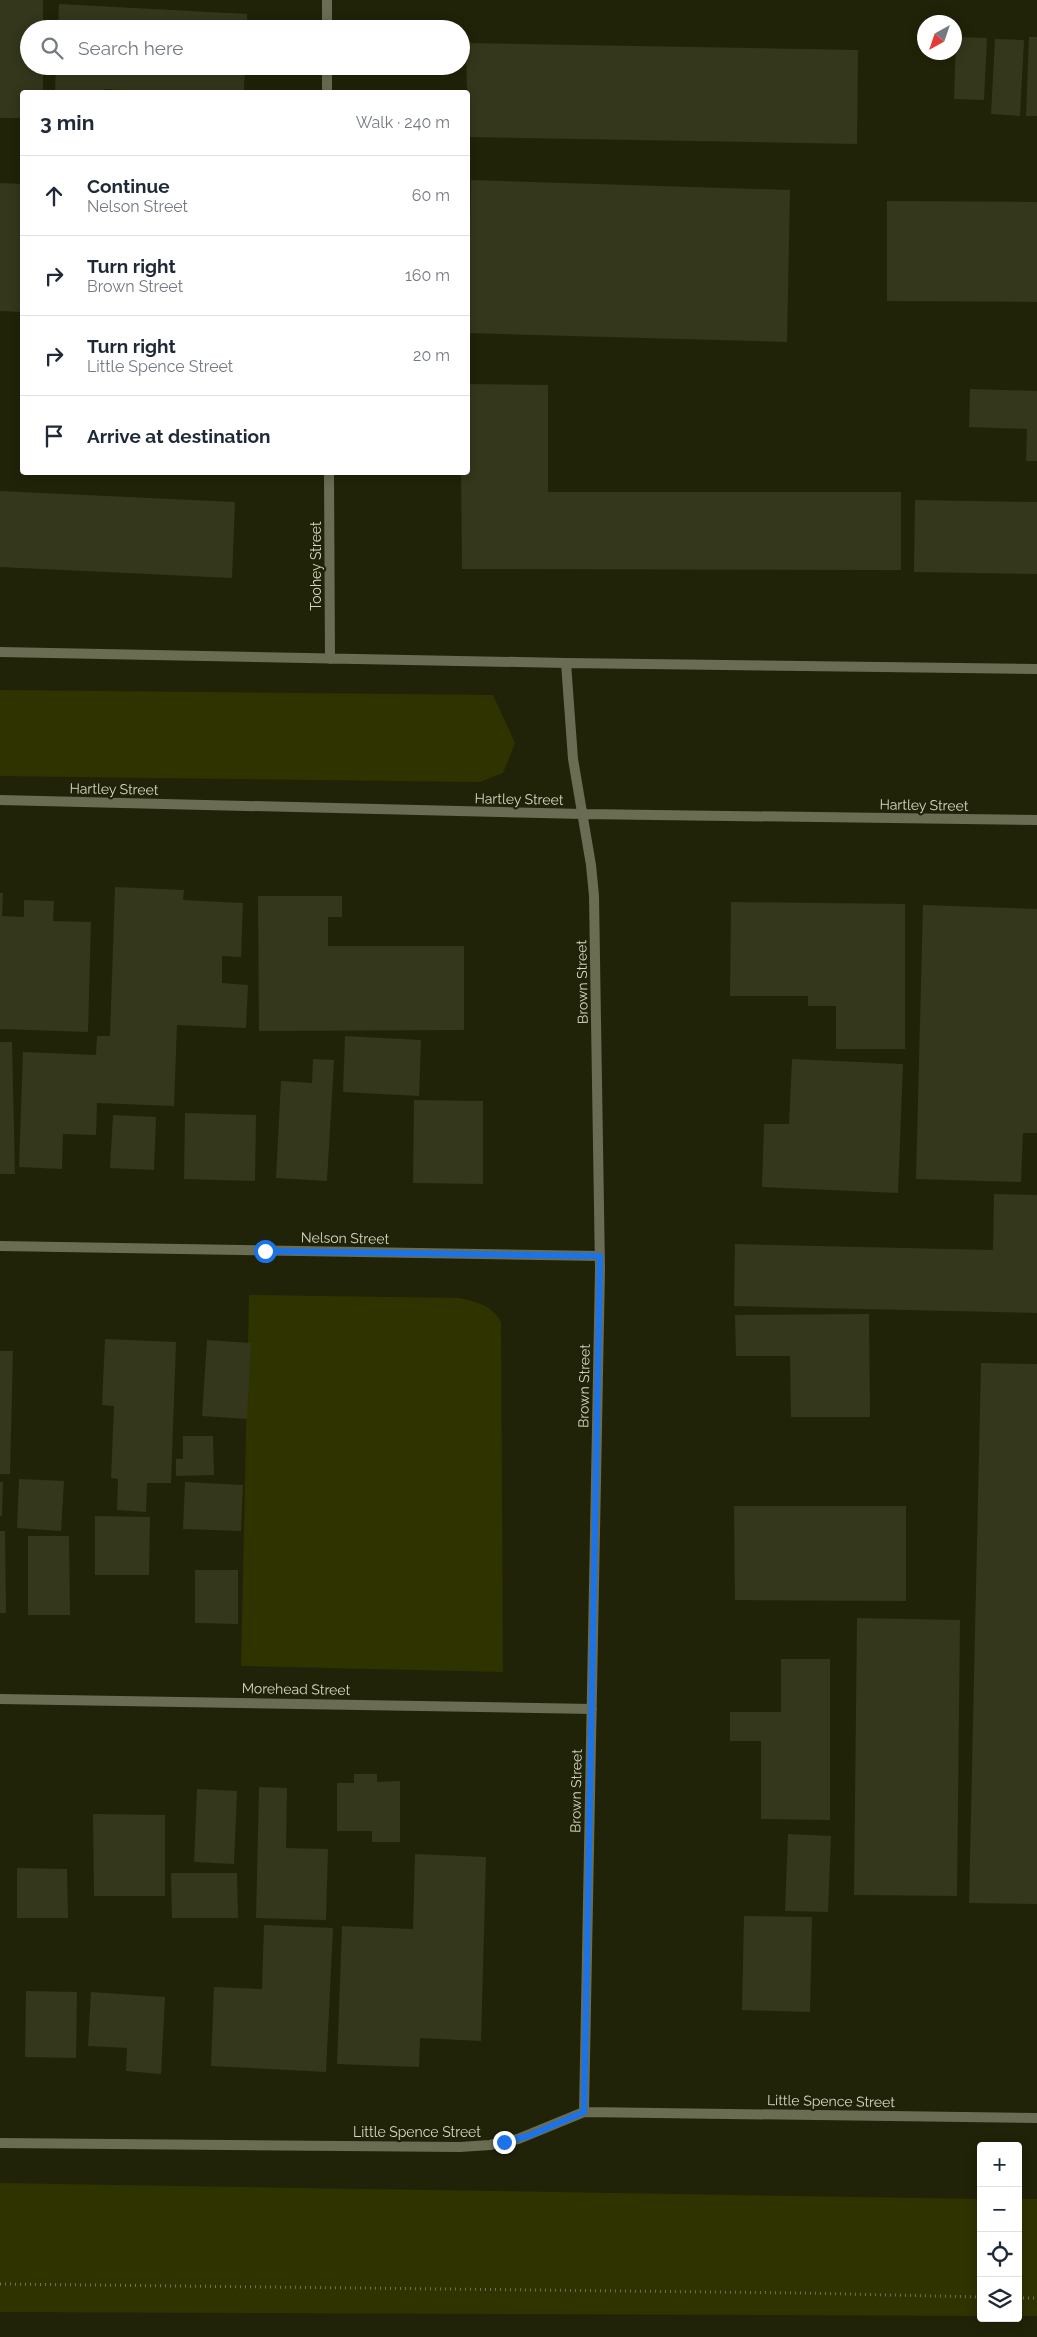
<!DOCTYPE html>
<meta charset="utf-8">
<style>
:root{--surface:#fff;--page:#f2f2f3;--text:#1f2937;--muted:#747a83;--line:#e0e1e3}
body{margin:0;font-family:Raleway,sans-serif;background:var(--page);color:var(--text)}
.controls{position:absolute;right:15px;bottom:15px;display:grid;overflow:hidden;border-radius:5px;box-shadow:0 2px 12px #0003}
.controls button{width:45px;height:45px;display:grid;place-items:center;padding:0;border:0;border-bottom:1px solid var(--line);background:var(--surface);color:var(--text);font:25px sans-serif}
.compass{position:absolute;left:917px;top:15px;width:45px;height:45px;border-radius:50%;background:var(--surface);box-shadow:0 2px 12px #0003;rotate:220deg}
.stop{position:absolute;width:15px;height:15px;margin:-11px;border:4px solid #1a73e8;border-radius:50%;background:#fff}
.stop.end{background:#1a73e8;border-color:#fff;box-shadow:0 1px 5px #0008}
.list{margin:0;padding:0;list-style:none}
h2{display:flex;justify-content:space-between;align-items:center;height:65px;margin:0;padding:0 20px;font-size:21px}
h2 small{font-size:16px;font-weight:400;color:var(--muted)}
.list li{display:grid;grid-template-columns:32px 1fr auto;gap:15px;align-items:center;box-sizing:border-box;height:80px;padding:0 20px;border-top:1px solid var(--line)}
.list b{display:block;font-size:19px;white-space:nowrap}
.list p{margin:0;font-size:16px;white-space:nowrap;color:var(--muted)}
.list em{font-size:16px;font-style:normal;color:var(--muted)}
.icon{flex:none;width:28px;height:28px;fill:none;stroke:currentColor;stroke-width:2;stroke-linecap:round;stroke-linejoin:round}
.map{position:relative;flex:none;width:1037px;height:2337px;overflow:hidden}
.search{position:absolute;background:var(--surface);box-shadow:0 2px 12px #0003;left:20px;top:20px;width:450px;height:55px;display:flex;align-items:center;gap:12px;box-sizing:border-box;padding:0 18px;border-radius:28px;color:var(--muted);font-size:19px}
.panel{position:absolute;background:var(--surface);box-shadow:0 2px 12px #0003;left:20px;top:90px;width:450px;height:385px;border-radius:5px}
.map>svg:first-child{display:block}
</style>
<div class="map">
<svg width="1037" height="2337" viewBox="0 0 1037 2337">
<rect width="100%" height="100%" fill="#212308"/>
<!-- green -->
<path fill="#2f3300" d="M0,690L493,695L515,743L503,773L480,782L0,776Z
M249,1295L459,1298C477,1302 492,1305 501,1322L503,1672L241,1666Z
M0,2183L981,2199V2316L0,2312Z
M1018,2199H1037V2316H1018Z"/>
<!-- building -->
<path fill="#34371b" d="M0,0H43V29H29V66H43V92H22V118H0Z
M59,4L247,14V29H58Z
M956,37L987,38L984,100L954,99Z
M1029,37H1037V116H1026Z
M995,39L1024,40L1020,116L991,114Z
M466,43L858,50L857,144L468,137Z
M56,66H245L244,92H161L104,89V92H55Z
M471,180L790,190L787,342L468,333Z
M0,183L22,184V312L0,311Z
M887,201L1037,202V302L887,301Z
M468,384L548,385V492H901V570L462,569L461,472H468Z
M970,389L1037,391V461H1026L1027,429L969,427Z
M0,491L235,502L232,578L0,567Z
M915,500L1037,502V574L914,572Z
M115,887L184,890L183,900L243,903L241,957L222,956V983L248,985L246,1028L177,1025L174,1106L97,1103L96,1135L63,1134L62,1169L19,1167L23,1052L96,1055L97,1036H110Z
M0,893H3L2,916L24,917V900L54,901L53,921L91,922L88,1032L0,1029Z
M258,896H342V917H328V946H464V1030L259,1031Z
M731,902L905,904V1049H836V1006H808V996H730Z
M923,905L1037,909V1133H1023L1021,1182L916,1179Z
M345,1036L421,1040L419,1096L343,1092Z
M0,1042H12L15,1174H0Z
M313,1059L334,1060L327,1181L276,1178L281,1081L312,1083Z
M792,1059L903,1064L898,1193L762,1187L764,1124H789Z
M414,1100L483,1101V1184L413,1183Z
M185,1113L256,1115L255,1181L184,1179Z
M113,1115L156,1117L154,1170L110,1168Z
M994,1194L1037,1195V1313L734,1306L735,1244L993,1250Z
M869,1314L870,1417H791L790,1356H736L735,1315Z
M105,1339L176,1342L171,1483H147L146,1512L117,1510L118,1479L111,1478L114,1406L102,1405Z
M207,1340L251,1343L247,1419L202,1416Z
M0,1351H13L10,1474H0Z
M981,1363L1037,1364V1904L969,1903Z
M183,1436H213L214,1475L176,1476V1459H183Z
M19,1479L64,1481L61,1531L17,1528Z
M0,1482H3L2,1516H0Z
M185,1482L243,1485L241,1531L183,1529Z
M734,1506H906V1601L735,1600Z
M95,1516L150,1517L149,1575H95Z
M0,1531H5L6,1613H0Z
M28,1536H69L70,1615H28Z
M195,1570H238V1624L195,1623Z
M857,1618L960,1620L957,1896L854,1895Z
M781,1659H830V1820L761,1819V1741H730V1712H781Z
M354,1774H377V1782L400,1781V1842H372V1831H337V1783H354Z
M259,1787L287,1788L286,1848L328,1849L326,1920L256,1918Z
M197,1789L237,1791L234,1864L194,1862Z
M93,1814L165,1815V1896H94Z
M788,1834L831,1836L828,1912L785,1911Z
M415,1854L486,1857L481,2041L420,2038L419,2067L337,2064L342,1926L413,1929Z
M17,1868L67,1869L68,1918H17Z
M171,1873H237L238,1918H172Z
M744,1916L812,1917L810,2012L742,2010Z
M264,1925L333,1928L326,2072L211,2066L214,1987L262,1989Z
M26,1991L77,1992L76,2058L25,2057Z
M91,1992L165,1997L161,2074L126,2071L127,2048L88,2046Z"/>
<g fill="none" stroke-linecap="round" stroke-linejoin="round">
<!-- path -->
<path stroke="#6e7059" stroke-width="3" stroke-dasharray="1 4" stroke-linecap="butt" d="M0,2284L802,2293L981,2297
M1018,2298H1037"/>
<!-- street -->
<path stroke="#6a6d53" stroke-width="10" d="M327,0V29
M327,66V92
M329,472L330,659
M0,652L566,663L1037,669
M566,663L573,759L591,865L594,896L600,1269L584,2112
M0,800L583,814L1037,820
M0,1246L600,1256
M0,1699L592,1709
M0,2143L460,2147L490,2145L518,2139L584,2112L1037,2118"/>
</g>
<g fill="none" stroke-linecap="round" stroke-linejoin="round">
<!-- route -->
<path stroke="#1a73e8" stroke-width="6" d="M265,1251L600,1256L584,2112L528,2136L504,2142"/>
</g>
<g text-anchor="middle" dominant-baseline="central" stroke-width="4.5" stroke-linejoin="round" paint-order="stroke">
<!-- street labels -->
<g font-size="14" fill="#d4d7c6" stroke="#212308">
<text transform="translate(316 566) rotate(-90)">Toohey Street</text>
<text transform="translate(114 789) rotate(1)">Hartley Street</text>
<text transform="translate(519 799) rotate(1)">Hartley Street</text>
<text transform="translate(924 805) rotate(1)">Hartley Street</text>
<text transform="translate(582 982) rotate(-91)">Brown Street</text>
<text transform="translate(345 1238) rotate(1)">Nelson Street</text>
<text transform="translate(584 1386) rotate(-89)">Brown Street</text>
<text transform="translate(296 1689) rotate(1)">Morehead Street</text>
<text transform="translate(576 1791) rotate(-89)">Brown Street</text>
<text transform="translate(831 2101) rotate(1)">Little Spence Street</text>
<text x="417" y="2132">Little Spence Street</text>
</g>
</g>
</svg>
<div class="controls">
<button>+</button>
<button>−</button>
<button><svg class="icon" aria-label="locate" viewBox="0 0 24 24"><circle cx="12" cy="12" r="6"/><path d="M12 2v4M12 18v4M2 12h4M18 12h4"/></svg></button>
<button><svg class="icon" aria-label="layers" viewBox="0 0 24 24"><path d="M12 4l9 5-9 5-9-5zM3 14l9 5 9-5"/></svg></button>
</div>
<svg class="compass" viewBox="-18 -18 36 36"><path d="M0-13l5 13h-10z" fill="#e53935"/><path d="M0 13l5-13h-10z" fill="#747a83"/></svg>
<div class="stop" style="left:265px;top:1251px"></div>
<div class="stop end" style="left:504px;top:2142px"></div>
<div class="search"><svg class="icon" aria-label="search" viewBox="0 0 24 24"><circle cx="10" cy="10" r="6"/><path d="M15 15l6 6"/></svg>Search here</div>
<section class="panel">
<h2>3 min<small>Walk · 240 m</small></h2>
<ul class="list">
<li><svg class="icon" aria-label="ahead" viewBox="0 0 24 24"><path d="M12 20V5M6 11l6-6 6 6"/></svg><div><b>Continue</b><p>Nelson Street</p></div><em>60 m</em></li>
<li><svg class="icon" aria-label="right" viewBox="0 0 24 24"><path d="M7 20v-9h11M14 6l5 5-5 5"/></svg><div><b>Turn right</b><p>Brown Street</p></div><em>160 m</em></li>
<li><svg class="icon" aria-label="right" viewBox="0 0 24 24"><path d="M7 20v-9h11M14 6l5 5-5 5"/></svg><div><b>Turn right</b><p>Little Spence Street</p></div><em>20 m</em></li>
<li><svg class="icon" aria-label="arrive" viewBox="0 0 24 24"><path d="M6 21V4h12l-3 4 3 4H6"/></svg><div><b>Arrive at destination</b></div></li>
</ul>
</section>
</div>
